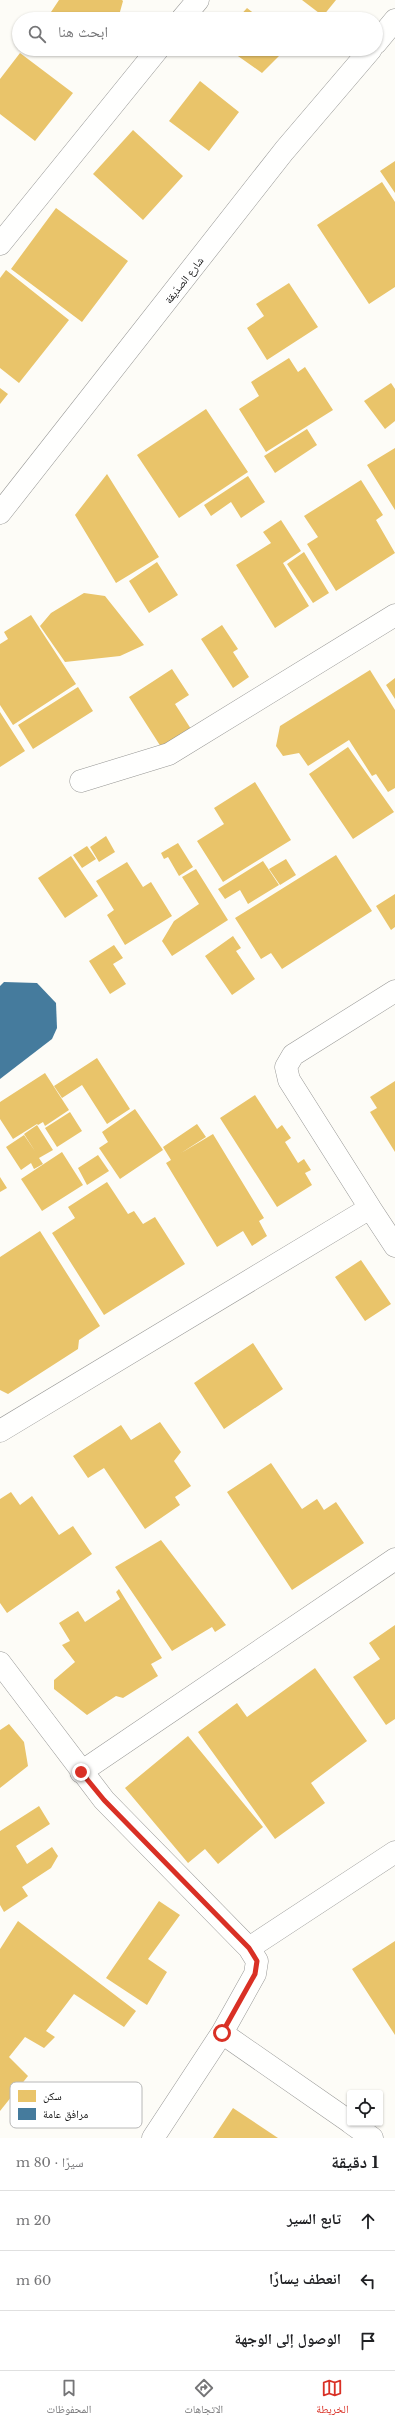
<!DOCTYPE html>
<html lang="ar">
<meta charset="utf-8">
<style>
:root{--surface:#fff;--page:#f6f6f6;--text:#202124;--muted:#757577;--line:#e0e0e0;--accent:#d93025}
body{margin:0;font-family:"Libre Baskerville","Noto Naskh Arabic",serif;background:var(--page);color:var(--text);direction:rtl}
.controls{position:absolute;right:12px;bottom:12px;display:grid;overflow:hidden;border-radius:4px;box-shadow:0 1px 3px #0004}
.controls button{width:36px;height:36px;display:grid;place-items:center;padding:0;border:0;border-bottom:1px solid var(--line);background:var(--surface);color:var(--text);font:20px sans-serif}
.stop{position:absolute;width:12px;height:12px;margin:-9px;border:3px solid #d93025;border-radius:50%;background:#fff}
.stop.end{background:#d93025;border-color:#fff;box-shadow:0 1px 4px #0008}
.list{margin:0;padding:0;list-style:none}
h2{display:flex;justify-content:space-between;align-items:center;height:52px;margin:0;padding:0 16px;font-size:17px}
h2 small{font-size:13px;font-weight:400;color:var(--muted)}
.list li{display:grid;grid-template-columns:26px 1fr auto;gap:12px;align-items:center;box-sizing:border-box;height:60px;padding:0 16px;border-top:1px solid var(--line)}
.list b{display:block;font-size:15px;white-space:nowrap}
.list em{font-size:13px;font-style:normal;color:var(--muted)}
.icon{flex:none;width:22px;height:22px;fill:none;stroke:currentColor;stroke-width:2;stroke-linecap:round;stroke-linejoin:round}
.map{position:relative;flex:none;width:395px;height:2138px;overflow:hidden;direction:ltr}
.search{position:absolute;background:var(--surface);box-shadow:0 1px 3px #0004;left:12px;right:12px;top:12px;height:44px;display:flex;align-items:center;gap:10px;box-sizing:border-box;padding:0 14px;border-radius:22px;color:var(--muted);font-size:15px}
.sheet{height:232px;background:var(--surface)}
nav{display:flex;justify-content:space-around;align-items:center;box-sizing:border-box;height:56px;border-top:1px solid var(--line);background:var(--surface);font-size:11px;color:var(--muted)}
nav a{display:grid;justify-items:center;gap:2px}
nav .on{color:var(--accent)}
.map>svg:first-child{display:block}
</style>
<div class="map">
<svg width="395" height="2138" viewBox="0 0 395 2138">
<rect width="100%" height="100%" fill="#fdfcf7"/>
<!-- homes -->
<path fill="#e9c46a" d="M59,0H122L123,1L118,19H64L51,12Z
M302,0H336L323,16Z
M247,8L261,19H237Z
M228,49H286L262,73Z
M20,53L73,93L35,141L0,114V79Z
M200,81L239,112L209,151L169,121Z
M133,130L183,176L143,220L93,174Z
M395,161V193L380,171Z
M382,182L395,202V287L369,304L317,225Z
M56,208L128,261L82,322L11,269Z
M6,270L69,320L19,383L0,368V278Z
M289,283L318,327L267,360L247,328L264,316L256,304Z
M289,358L298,372L305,367L333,410L266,452L239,409L259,396L251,382Z
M391,383L395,389V421L385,429L364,401Z
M0,388L8,394L0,404Z
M206,409L248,472L179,518L137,455Z
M307,429L317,445L275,473L264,456Z
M395,448V510L367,465Z
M107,474L159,557L116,583L75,515Z
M248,476L265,502L241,518L231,502L211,516L204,505Z
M361,480L383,515L376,520L395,553L336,591L307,544L318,537L304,516Z
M281,520L301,551L283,563L309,606L275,628L236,565L271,543L263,532Z
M304,552L329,593L313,603L287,564Z
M157,562L178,595L149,613L129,581Z
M84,593L105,596L144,645L120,656L65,662L40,626L51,613Z
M31,615L76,684L13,725L0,705V644L8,639L4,632Z
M222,625L238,649L233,652L249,677L233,688L201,639Z
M172,669L189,695L175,704L191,729L161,747L129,697Z
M370,670L395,710V788L388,792L376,774L372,776L349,740L308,766L299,753L283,756L276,746L280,726Z
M395,678V699L386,685Z
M78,687L93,711L33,749L18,725Z
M0,712L25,751L0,767Z
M348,747L394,812L353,839L309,774Z
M255,782L291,840L223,882L197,841L224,824L214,808Z
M106,836L115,852L99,862L90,847Z
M178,843L193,867L179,876L168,857L164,859L161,853Z
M87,846L96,859L82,868L73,855Z
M336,855L372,911L282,969L271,953L261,959L235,918Z
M71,856L98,896L65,918L38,878Z
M286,859L296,875L280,885L269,869Z
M263,861L279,885L248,904L240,890L225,899L218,889Z
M127,862L143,887L151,882L172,916L125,945L107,915L114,910L96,881Z
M196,869L228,920L172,956L162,941L174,921L199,904L182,877Z
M395,894V927L391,930L376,906Z
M233,936L241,948L236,951L255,979L232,995L205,956Z
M114,945L123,958L113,964L126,984L110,994L89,961Z
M97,1058L130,1109L107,1124L82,1085L62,1098L54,1086Z
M45,1073L69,1110L45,1126L43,1122L38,1125L37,1124L13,1139L0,1119V1102Z
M395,1081V1152L370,1112L377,1108L370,1097Z
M255,1095L277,1129L282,1125L291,1138L285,1142L298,1163L304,1159L311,1170L305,1173L312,1185L277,1207L220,1118Z
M135,1109L163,1150L120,1179L99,1148L108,1142L102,1132Z
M70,1112L82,1131L57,1147L45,1128Z
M197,1124L206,1137L181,1153L213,1134L264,1218L259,1221L267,1236L252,1246L243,1231L217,1247L166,1163L171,1160L163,1147Z
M37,1125L53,1150L39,1158L43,1164L34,1169L31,1163L21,1170L6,1147L24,1135L35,1151L24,1134Z
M62,1152L83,1185L42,1211L21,1179Z
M98,1155L109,1171L87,1185L78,1168Z
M0,1177L7,1188L0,1192Z
M107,1182L128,1214L134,1211L143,1224L155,1217L185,1264L104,1315L52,1233L75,1218L68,1207Z
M40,1231L100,1326L79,1340L78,1349L8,1394L0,1390V1257Z
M361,1260L391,1304L365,1321L335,1277Z
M253,1343L283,1389L224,1429L194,1383Z
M160,1422L181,1452L174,1461L191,1486L175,1497L180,1505L145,1529L104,1468L88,1478L73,1456L121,1425L131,1440Z
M271,1463L302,1509L317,1499L324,1510L336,1502L364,1543L292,1590L227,1492Z
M11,1492L20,1505L32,1496L59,1535L73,1526L92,1554L7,1613L0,1603V1499Z
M161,1540L226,1625L215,1632L212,1627L172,1651L115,1567Z
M119,1589L162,1658L151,1664L158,1676L123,1698L116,1696L87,1715L54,1689V1680L75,1662L62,1645L70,1641L59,1623L78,1611L85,1622L120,1599L116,1592Z
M395,1625V1719L386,1725L353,1677L380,1659L369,1643Z
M315,1668L367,1741L311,1783L325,1803L275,1839L198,1732L237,1703L247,1717Z
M9,1724L24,1742L28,1766L0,1788V1730Z
M188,1736L263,1827L218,1864L205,1849L188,1863L125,1788Z
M39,1806L50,1824L16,1846L27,1864L52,1847L58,1856L51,1868L22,1887L28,1896L4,1912L0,1905V1831Z
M159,1901L180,1915L148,1959L167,1972L147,2005L106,1978Z
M18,1921L136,2011L124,2027L74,1994L46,2031L55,2037L44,2048L25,2037L9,2057L28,2076L0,2111V1949Z
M395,1941V2035L352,1969Z
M233,2108L278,2138H213Z"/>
<!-- public -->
<path fill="#457b9d" d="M4,982L37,983L56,1003L57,1028L52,1039L0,1079V986Z"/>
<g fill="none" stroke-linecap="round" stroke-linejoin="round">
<defs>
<path id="street" d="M182,19L198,0
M376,43L395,20
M0,244L158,49
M0,513L284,151L371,49
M81,781L169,754L395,615
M370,1208L395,1246
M0,1431L370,1208L289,1080L286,1067L293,1055L395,991
M0,1663L104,1800L249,1948L257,1961L255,1974L222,2033
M81,1772L395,1559
M249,1948L395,1852
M351,2123L372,2138
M153,2138L222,2033L350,2122"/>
</defs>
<!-- street casing -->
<use href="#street" stroke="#979795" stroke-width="23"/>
<!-- street -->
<use href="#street" stroke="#fffffe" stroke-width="22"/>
</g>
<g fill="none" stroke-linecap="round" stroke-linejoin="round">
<!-- route -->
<path stroke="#d93025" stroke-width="5" d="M81,1772L104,1800L249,1948L257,1961L255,1974L222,2033"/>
</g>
<g text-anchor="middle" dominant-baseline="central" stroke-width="4" stroke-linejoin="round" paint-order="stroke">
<!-- street labels -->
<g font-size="11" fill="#111" stroke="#fff">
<text transform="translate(184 280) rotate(-52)">شارع الصدّيقة</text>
</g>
</g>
<!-- legend -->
<rect x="10" y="2082" width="132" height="46" rx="6" fill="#fff" stroke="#b8b8b8" stroke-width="1"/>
<rect x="18" y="2090" width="18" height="12" fill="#e9c46a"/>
<rect x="18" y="2108" width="18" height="12" fill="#457b9d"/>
<g font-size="11" fill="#111">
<text x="43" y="2100">سكن</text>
<text x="43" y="2118">مرافق عامة</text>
</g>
</svg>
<div class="controls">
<button><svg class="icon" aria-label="locate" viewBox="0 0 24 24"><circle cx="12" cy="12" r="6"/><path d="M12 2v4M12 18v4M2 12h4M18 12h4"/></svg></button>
</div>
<div class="stop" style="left:222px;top:2033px"></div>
<div class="stop end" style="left:81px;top:1772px"></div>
<div class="search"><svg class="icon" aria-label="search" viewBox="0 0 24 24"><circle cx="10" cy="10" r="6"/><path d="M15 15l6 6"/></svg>ابحث هنا</div>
</div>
<section class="sheet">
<h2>1 دقيقة<small>سيرًا · 80 m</small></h2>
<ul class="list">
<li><svg class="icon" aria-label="ahead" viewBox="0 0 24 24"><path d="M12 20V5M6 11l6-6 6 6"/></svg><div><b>تابع السير</b></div><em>20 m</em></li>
<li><svg class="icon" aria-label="left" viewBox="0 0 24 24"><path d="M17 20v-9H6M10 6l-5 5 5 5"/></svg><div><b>انعطف يسارًا</b></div><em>60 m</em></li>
<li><svg class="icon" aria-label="arrive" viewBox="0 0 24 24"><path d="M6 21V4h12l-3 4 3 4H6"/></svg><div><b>الوصول إلى الوجهة</b></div></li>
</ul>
</section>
<nav>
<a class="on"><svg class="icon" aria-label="map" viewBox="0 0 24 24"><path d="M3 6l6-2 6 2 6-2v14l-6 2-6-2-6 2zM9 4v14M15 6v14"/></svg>الخريطة</a>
<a><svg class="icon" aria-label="directions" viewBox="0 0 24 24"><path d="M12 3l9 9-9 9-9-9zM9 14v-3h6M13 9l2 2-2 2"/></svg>الاتجاهات</a>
<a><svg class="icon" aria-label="saved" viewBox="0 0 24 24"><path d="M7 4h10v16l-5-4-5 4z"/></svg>المحفوظات</a>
</nav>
